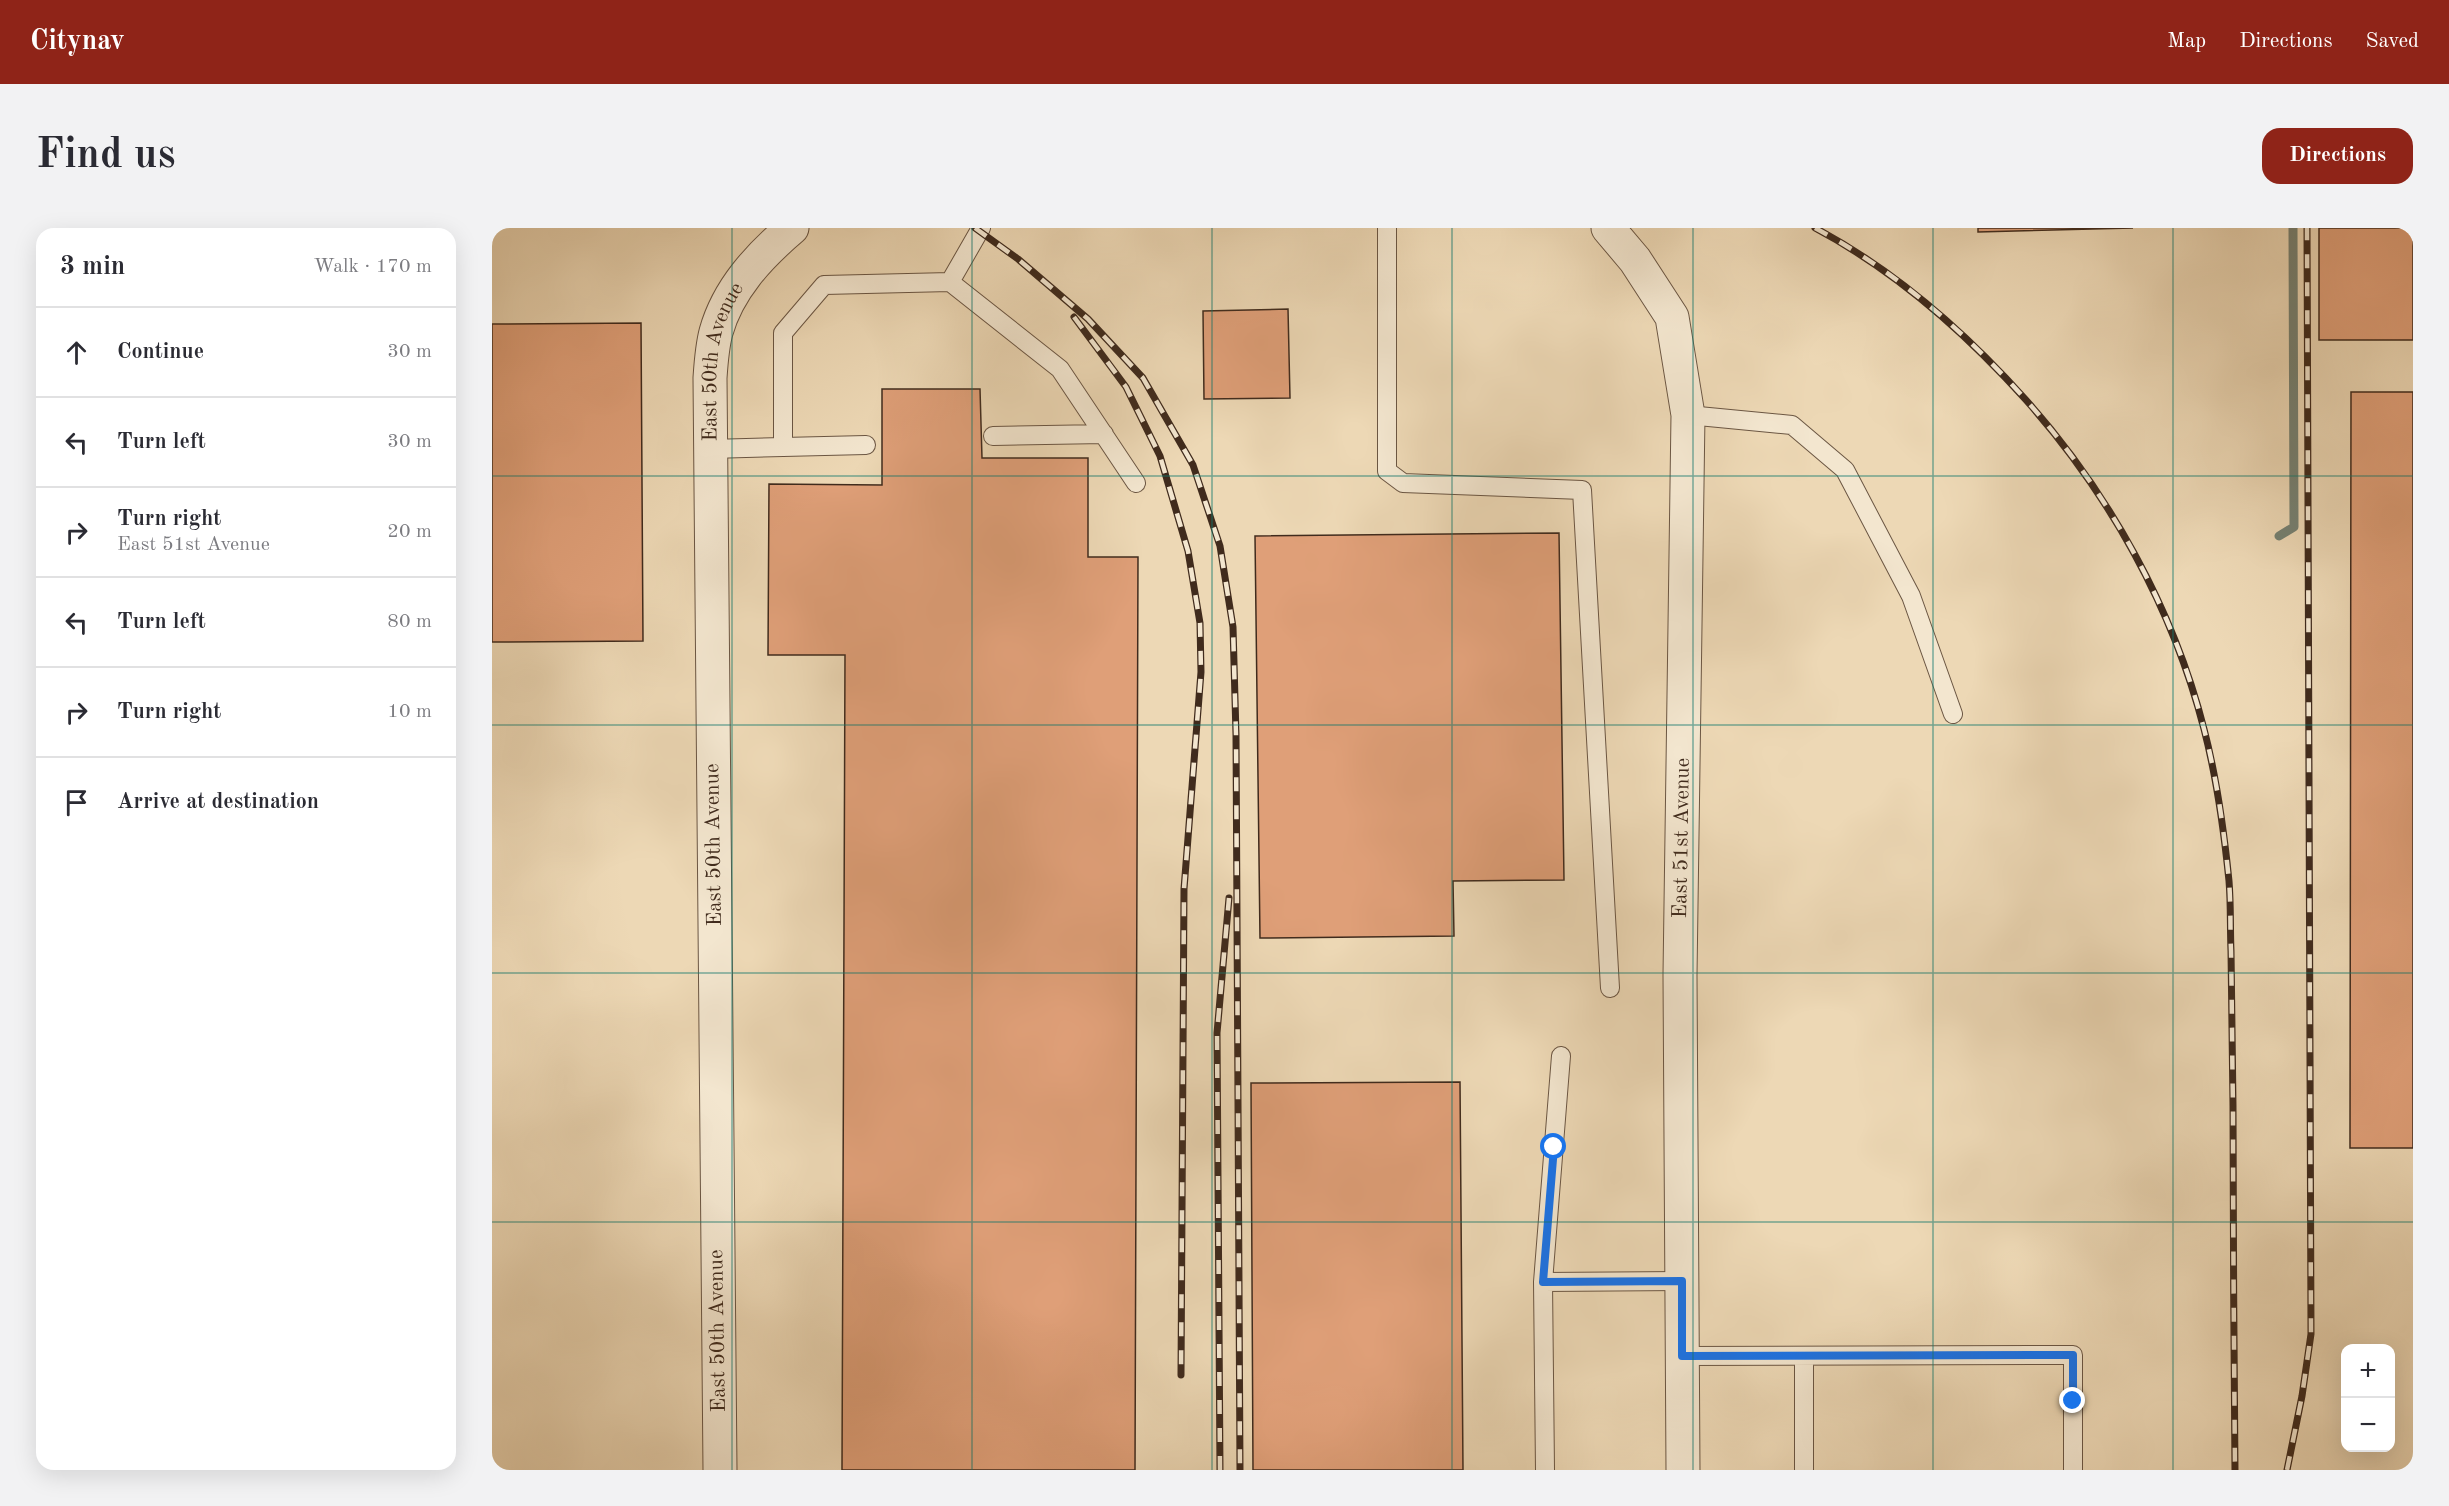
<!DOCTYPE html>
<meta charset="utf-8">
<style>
:root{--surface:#fff;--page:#f2f2f3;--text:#2b2b33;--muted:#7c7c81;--line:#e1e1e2;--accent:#8f2418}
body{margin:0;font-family:"Old Standard TT",serif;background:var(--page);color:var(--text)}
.controls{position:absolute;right:18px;bottom:18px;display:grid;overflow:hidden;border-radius:12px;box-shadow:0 6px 24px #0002}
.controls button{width:54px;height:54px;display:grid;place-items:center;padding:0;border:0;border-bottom:2px solid var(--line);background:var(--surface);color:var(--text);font:30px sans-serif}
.stop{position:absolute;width:18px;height:18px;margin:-14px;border:4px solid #1a73e8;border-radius:50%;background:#fff}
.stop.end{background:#1a73e8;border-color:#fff;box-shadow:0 2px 6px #0008}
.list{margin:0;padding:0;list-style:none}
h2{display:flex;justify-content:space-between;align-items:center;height:78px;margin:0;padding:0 24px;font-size:26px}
h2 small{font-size:20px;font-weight:400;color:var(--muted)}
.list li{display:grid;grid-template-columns:39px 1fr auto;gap:18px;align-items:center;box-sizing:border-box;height:90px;padding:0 24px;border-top:2px solid var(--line)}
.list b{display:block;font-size:22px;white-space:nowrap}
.list p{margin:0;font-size:20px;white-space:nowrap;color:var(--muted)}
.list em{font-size:20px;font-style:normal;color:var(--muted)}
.icon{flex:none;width:33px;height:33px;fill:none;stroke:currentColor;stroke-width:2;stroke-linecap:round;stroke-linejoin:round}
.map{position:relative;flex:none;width:1921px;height:1242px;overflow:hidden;border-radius:18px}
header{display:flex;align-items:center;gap:36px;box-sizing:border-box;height:84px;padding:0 30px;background:var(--accent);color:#fff}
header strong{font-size:28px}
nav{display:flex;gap:33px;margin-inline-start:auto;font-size:21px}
.intro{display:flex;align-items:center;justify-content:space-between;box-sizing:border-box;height:144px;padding:0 36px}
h1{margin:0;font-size:42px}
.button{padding:15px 27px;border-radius:18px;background:var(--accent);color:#fff;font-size:21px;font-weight:700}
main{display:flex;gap:36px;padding:0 36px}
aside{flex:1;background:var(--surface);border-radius:18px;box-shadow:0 6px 24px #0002}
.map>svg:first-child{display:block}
</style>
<header>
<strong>Citynav</strong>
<nav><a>Map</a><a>Directions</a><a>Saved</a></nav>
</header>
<div class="intro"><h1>Find us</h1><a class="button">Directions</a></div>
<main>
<aside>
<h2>3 min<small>Walk · 170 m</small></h2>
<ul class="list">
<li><svg class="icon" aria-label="ahead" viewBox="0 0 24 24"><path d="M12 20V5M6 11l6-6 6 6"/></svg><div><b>Continue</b></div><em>30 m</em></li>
<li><svg class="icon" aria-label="left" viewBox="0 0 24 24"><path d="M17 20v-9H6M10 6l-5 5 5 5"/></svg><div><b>Turn left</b></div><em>30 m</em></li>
<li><svg class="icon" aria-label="right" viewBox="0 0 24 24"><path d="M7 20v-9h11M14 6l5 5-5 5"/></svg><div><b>Turn right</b><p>East 51st Avenue</p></div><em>20 m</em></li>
<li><svg class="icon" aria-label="left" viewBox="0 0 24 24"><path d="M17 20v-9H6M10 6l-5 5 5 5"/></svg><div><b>Turn left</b></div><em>80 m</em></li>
<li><svg class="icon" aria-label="right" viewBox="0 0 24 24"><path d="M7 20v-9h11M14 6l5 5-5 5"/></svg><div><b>Turn right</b></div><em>10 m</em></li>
<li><svg class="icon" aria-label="arrive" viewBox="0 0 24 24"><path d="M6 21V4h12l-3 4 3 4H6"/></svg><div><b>Arrive at destination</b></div></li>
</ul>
</aside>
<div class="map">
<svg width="1921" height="1242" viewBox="0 0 1921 1242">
<rect width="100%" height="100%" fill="#edd8b5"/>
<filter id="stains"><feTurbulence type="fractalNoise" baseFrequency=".00333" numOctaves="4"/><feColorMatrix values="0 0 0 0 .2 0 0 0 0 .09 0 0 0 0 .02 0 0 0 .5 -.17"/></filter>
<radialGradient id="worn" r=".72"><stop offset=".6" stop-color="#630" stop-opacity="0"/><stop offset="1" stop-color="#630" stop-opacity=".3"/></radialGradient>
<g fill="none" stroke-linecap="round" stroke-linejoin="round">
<!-- stream -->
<path stroke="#758173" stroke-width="9" d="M1787,308L1802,299L1801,0"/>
</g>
<!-- building -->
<path fill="#df9f78" stroke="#402b1d" stroke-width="1.5" d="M1486,0H1641L1486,4Z
M1827,0H1921V112H1827Z
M796,81L798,170L712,171L711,83Z
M149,95L151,413L0,414V96Z
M390,161H488L490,230H596V329H646L643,1242H350L353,427H276L277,256L390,257Z
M1859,164H1921V920H1858Z
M1067,305L1072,652L961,653L962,708L768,710L763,308Z
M968,854L971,1242H761L759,855Z"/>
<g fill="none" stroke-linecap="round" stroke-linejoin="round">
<defs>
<path id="lane" d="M895,0V243L911,255L1090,262L1118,760
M458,54L568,141L644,255
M1196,187L1300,197L1353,242L1419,368L1461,486
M501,208L612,206
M374,217L291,219V105L332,57L458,54L489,0
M218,221L291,219
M1051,1054L1190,1053
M1190,1128L1581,1127V1242
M1312,1128V1242
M1053,1242L1051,1054L1069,828"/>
<g id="street">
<path d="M1116,0L1143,32L1180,89L1196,187L1188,747L1191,1242"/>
<path id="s1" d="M228,1242L218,150C219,135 220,119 224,104C236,61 267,28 300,0"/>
</g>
</defs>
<!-- lane casing -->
<use href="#lane" stroke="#6b5643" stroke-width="20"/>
<!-- street casing -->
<use href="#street" stroke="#6b5643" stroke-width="35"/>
<!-- lane -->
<use href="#lane" stroke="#f3e6cf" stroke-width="18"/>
<!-- street -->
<use href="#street" stroke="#f3e6cf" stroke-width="33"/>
<defs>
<path id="rail" d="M483,0L526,31L596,91L651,150L701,237L728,318L741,399L744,507L748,1242
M1323,0C1404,43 1473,104 1534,172C1617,265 1681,380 1712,501C1725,551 1732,603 1737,653C1739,677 1738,700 1739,723C1740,775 1740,826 1741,878C1741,999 1742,1121 1743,1242
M582,89L634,159L668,228L696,323L708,395L709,444L692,661L689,1147
M728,1242L725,805L737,670
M1795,1242L1810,1168L1819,1106L1815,0"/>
</defs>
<!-- rail casing -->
<use href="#rail" stroke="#402b1d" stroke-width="7"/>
<!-- rail -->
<use href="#rail" stroke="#f3e6cf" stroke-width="4.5" stroke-dasharray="14" stroke-linecap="butt"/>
</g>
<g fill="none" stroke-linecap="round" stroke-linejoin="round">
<!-- route -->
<path stroke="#1a73e8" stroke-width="8" d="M1062,919L1051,1054L1190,1053V1128L1581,1127V1173"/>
</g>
<!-- grid -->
<path fill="none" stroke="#0f766e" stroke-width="1.5" stroke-opacity="0.55" d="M240,0V1242M480,0V1242M720,0V1242M960,0V1242M1201,0V1242M1441,0V1242M1681,0V1242M0,248H1921M0,497H1921M0,745H1921M0,994H1921"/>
<g text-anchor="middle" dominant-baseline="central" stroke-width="6" stroke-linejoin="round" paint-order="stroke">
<!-- street labels -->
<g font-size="21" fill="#402b1d" stroke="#f3e6cf">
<text stroke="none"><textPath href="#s1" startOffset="1110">East 50th Avenue</textPath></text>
<text transform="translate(1190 610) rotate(-89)">East 51st Avenue</text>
<text transform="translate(222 617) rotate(-91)">East 50th Avenue</text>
<text transform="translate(226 1103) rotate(-91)">East 50th Avenue</text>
</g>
</g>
<rect width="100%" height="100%" filter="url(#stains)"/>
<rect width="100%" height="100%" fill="url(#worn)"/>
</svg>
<div class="controls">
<button>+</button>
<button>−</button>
</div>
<div class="stop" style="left:1062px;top:919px"></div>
<div class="stop end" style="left:1581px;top:1173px"></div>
</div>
</main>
